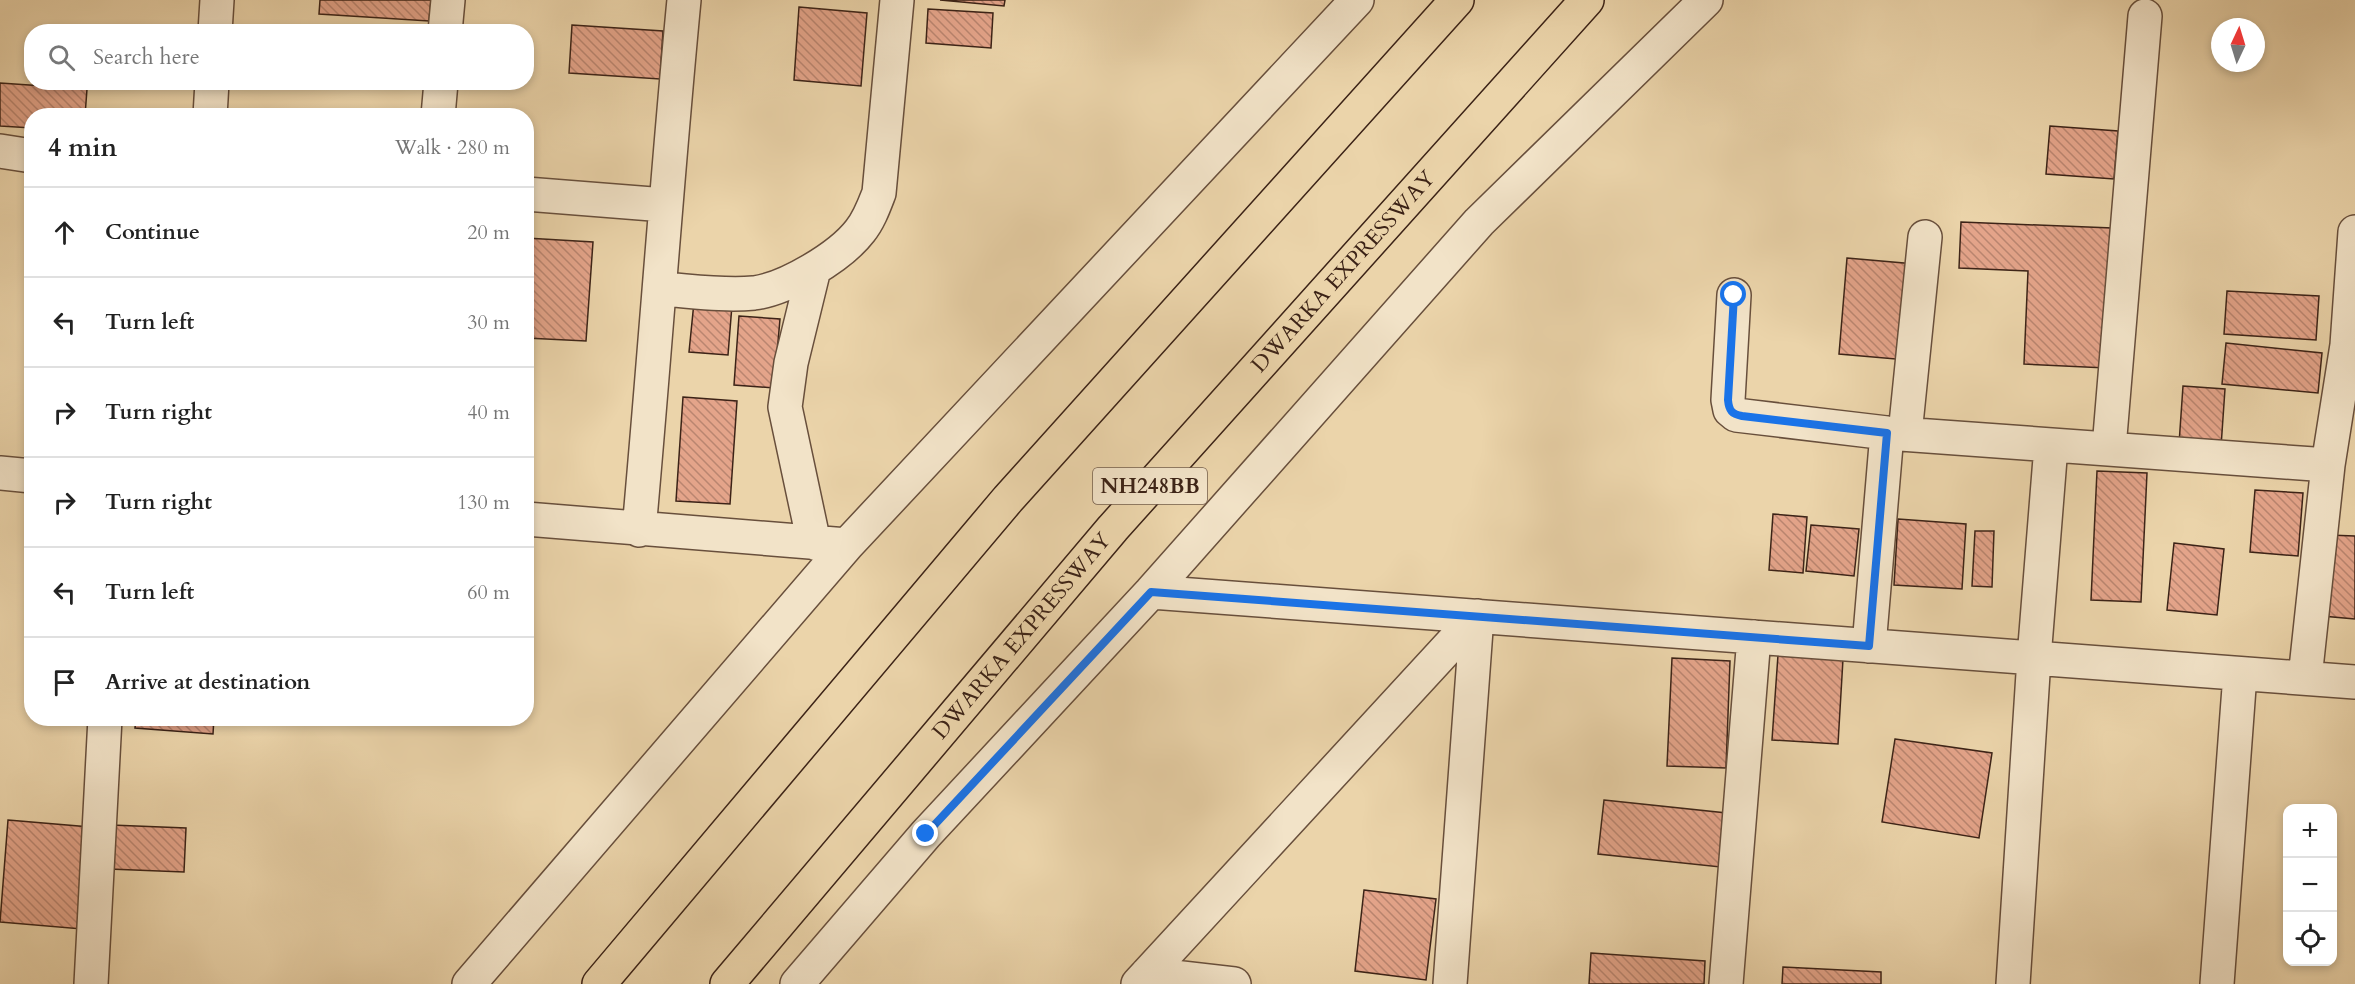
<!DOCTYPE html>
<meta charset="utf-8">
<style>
:root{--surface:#fff;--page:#f2f2f2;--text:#222;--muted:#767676;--line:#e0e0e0}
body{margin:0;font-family:Cardo,serif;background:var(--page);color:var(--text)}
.controls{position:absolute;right:18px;bottom:18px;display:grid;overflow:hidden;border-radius:12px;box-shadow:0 3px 9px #0003}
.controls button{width:54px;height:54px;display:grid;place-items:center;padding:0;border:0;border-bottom:2px solid var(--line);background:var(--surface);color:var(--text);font:30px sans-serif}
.compass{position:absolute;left:2211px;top:18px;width:54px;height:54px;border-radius:50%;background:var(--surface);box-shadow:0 3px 9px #0003;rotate:4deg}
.stop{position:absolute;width:18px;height:18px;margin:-14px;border:4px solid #1a73e8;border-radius:50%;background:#fff}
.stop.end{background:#1a73e8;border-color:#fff;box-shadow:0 2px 6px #0008}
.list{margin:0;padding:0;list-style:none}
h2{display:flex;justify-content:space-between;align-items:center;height:78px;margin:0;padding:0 24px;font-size:26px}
h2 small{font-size:20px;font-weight:400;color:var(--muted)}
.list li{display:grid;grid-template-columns:39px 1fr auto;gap:18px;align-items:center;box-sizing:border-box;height:90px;padding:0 24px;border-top:2px solid var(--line)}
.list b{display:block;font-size:22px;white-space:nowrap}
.list em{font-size:20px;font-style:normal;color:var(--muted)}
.icon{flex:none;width:33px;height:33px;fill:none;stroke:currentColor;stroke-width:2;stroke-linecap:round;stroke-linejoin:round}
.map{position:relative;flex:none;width:2355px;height:984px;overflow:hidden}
.search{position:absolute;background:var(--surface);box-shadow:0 3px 9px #0003;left:24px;top:24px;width:510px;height:66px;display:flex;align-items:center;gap:15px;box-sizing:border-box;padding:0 21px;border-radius:24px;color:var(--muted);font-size:22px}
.panel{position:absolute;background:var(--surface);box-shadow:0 3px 9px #0003;left:24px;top:108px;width:510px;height:618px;border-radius:24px}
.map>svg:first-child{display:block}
</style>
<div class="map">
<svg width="2355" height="984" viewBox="0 0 2355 984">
<defs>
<pattern id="building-back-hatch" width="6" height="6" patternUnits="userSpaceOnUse" patternTransform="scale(1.5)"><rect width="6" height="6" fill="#e4a48a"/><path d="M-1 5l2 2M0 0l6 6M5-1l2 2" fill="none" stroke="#ba8570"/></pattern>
</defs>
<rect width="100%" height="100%" fill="#ebd4aa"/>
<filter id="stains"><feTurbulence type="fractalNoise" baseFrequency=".00333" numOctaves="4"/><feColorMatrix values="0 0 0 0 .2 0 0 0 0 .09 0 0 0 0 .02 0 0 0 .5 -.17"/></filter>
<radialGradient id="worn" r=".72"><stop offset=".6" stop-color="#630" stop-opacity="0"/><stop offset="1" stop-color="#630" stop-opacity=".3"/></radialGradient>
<!-- building -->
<path fill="url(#building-back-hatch)" stroke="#3c2317" stroke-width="1.5" d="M320,0H431L429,21L319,14Z
M940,0H1005L1004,6Z
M799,7L867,13L861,86L794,80Z
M928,9L993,13L991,48L926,43Z
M572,25L663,31L660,79L569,73Z
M125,82H183L182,87Z
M0,83L87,89L85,116H32V128L0,126Z
M2050,126L2118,131L2114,179L2046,174Z
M1961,222L2112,228L2106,368L2024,364L2028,271L1959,268Z
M526,238L593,242L586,341L526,338Z
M1847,258L1915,264L1907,360L1839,354Z
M2227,291L2319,296L2316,340L2224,334Z
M694,302L732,305L728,355L689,352Z
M739,316L780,319L774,388L734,385Z
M2226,343L2322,353L2318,393L2222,384Z
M2183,386L2225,389L2221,447L2179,444Z
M683,397L737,401L730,504L676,501Z
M2097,471L2147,473L2141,602L2091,600Z
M2255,490L2303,493L2298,556L2250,552Z
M1773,514L1807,517L1803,573L1769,570Z
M1898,519L1966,524L1962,589L1894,585Z
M1811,525L1859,529L1854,576L1806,571Z
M1975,531H1994L1992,587L1972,586Z
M2328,535L2355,536V619L2322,616Z
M2174,543L2224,549L2217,615L2167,610Z
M1778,655L1843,659L1838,744L1772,740Z
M1672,658L1730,661L1726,768L1667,766Z
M136,718H214L213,734L135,728Z
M1895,739L1992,753L1979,838L1882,822Z
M1604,800L1736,814L1730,868L1598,854Z
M8,820L90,827L82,929L0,922Z
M111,825L186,828L184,872L109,869Z
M1364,890L1436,899L1426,980L1355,971Z
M1591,953L1705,961L1704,984H1589Z
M1783,967L1881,972V984H1782Z"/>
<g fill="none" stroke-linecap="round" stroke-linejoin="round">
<defs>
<path id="minor" d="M215,32L217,0
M445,32L448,0
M210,116L212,82
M438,116L441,82
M0,151L32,156
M526,194L665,205
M814,269L791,363L785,407L814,543
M661,289C691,291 723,296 754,293C786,289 840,257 860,231C869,220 874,206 879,193L897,0
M1734,295L1728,400L1730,410L1736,415L1887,433L2328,465
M1905,434L1925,237
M2109,448L2145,16
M0,473L32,476
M526,519L847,545
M639,530C655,353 667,176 684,0
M1151,592L2355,682
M1869,646L1887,433
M2305,678L2328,465L2347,345L2355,232
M1147,974L1234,984
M91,984L105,718
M469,984L847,545L1357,0
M797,984L926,834L1151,592L1479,222L1706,0
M1138,984L1477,616
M1450,984L1477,616
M1726,984L1754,637
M2013,984L2034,658L2051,446
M2217,984L2240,674"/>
<g id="highway">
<path d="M599,984L1008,499L1457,0"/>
<path id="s1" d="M727,984L1113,528L1587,0"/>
</g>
</defs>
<!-- minor casing -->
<use href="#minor" stroke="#684f3c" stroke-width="36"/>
<!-- highway casing -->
<use href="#highway" stroke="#3c2317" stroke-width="36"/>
<!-- minor -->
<use href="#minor" stroke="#f2e3c8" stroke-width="33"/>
<!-- highway -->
<use href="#highway" stroke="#ebd4aa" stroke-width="33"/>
</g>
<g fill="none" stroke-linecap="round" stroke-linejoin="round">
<!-- route -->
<path stroke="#1a73e8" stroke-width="8" d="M926,834L1151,592L1869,646L1887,433L1742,416C1732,414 1729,411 1728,400L1734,295"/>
</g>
<g text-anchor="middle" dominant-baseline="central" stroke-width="4.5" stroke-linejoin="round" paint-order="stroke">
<!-- shield labels -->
<rect fill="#f2e3c8" stroke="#735d4c" stroke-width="1.5" x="1093" y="468" width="114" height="36" rx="4.5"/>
<g font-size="21" font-weight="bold" fill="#3c2317">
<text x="1150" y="486">NH248BB</text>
</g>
<!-- street labels -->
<g font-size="22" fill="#3c2317" stroke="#f2e3c8">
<text stroke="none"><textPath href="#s1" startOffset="942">DWARKA EXPRESSWAY</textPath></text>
<text stroke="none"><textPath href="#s1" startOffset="456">DWARKA EXPRESSWAY</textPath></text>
</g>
</g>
<rect width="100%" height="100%" filter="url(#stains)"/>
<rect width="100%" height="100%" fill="url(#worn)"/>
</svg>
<div class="controls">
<button>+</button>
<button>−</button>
<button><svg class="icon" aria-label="locate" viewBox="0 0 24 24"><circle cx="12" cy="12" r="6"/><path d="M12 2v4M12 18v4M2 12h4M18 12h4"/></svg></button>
</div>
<svg class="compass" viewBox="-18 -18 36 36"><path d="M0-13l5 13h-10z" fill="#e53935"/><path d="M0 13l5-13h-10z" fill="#767676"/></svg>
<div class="stop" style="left:1734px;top:295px"></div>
<div class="stop end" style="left:926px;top:834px"></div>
<div class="search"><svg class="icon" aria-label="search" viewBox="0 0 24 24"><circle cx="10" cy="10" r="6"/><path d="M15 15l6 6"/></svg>Search here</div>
<section class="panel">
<h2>4 min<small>Walk · 280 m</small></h2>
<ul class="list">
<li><svg class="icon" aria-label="ahead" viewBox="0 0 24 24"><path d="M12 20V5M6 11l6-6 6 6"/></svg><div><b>Continue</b></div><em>20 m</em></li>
<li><svg class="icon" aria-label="left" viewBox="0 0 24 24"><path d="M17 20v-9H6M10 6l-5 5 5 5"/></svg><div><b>Turn left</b></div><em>30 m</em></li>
<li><svg class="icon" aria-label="right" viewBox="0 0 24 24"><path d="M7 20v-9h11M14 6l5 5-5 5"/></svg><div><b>Turn right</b></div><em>40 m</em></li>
<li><svg class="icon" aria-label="right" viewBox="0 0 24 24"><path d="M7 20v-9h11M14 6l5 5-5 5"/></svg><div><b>Turn right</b></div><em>130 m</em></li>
<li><svg class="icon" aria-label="left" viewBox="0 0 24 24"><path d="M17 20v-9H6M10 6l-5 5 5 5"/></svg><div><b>Turn left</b></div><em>60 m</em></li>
<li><svg class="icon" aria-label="arrive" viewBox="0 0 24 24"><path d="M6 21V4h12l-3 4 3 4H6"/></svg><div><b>Arrive at destination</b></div></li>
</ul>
</section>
</div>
